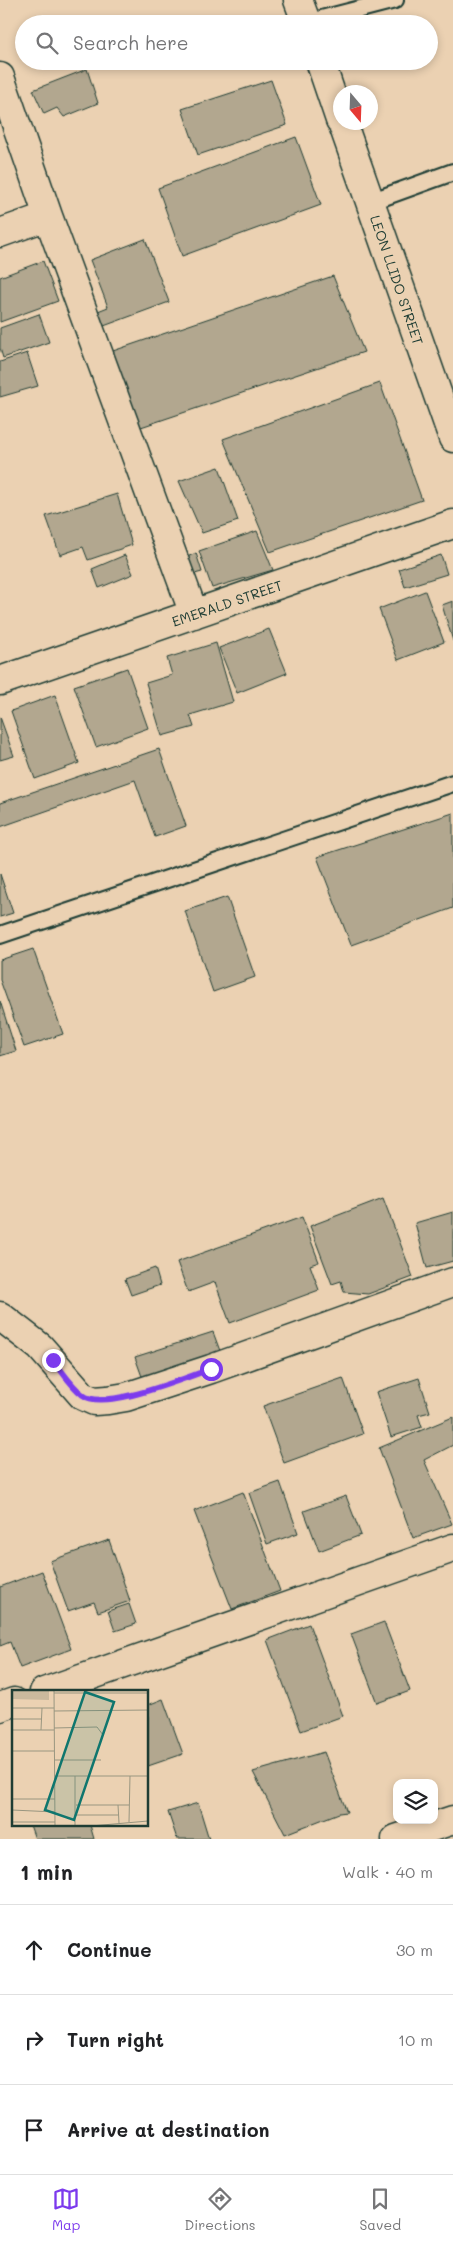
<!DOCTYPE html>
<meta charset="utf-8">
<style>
:root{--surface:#fff;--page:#f6f6f6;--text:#202124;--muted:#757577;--line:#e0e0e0;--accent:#7c3aed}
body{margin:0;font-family:Mali,sans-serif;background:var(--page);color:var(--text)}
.controls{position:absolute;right:15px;bottom:15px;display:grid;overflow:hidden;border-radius:10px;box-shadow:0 2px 8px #0003}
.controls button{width:45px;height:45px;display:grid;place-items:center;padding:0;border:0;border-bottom:1px solid var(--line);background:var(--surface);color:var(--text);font:25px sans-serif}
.compass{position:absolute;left:333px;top:85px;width:45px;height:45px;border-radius:50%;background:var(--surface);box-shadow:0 2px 8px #0003;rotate:161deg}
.stop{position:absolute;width:15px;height:15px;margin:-11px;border:4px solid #7c3aed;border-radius:50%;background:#fff}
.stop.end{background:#7c3aed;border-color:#fff;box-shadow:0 1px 5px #0008}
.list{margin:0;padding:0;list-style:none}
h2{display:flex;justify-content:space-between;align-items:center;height:65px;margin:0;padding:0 20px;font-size:21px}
h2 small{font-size:16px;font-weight:400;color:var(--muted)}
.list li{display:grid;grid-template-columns:32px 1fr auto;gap:15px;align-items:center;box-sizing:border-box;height:90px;padding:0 20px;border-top:1px solid var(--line)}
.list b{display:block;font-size:19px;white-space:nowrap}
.list em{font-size:16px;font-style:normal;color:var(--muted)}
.icon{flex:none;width:28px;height:28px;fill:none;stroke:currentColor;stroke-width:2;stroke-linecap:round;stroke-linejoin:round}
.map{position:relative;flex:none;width:453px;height:1839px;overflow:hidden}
.search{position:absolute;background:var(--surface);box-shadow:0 2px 8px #0003;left:15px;right:15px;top:15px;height:55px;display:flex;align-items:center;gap:12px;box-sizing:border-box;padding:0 18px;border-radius:28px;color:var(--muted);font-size:19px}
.sheet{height:335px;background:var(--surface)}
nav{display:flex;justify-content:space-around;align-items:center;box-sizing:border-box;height:70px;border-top:1px solid var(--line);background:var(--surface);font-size:14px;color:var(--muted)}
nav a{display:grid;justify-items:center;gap:2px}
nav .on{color:var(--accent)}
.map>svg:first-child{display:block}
</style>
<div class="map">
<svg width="453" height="1839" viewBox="0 0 453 1839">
<rect width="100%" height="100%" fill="#ebd1b2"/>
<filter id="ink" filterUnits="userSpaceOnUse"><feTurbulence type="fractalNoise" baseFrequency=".02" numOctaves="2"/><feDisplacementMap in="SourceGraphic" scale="10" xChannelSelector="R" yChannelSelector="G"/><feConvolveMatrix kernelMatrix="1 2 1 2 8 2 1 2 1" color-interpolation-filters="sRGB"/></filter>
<g filter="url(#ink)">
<!-- building -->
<path fill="#b2a78f" stroke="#1f3d34" d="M87,69L98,103L64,117L57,108L44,114L33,90Z
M271,80L287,125L198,155L182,109Z
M296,137L321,205L182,256L158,188Z
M145,239L169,302L93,330L88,315L108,307L90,260Z
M43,261L58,301L0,322V277Z
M333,276L364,352L138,428L110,352Z
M39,314L49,342L3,358L0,348V328Z
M27,353L38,386L0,397V362Z
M380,383L422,500L270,552L223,439Z
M219,467L238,521L202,533L179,481Z
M117,494L132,545L88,560L83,547L60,555L46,516Z
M257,531L273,570L212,588L199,551Z
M196,553L202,572L191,575L185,558Z
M125,555L133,574L99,588L92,569Z
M441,555L447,574L405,587L399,569Z
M425,591L444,642L398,660L379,609Z
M453,601V641L442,605Z
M269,629L287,673L237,693L219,648Z
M216,643L233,702L190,715L194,727L162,736L146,683L172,675L167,658Z
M127,668L148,728L96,747L74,686Z
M55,695L79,763L35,779L11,711Z
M0,717L14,756L0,760Z
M159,749L186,826L155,837L135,780L0,827V803Z
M453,813V908L351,945L317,857Z
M0,874L13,913L0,917Z
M227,897L255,977L213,992L185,911Z
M33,949L63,1034L24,1047L0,980V960Z
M0,1001L16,1051L0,1056Z
M383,1198L413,1277L368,1294L344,1292L341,1281L332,1284L310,1226Z
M453,1212V1261L427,1268L415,1223Z
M302,1217L319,1262L310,1265L319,1290L230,1323L215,1282L188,1292L177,1262Z
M155,1268L160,1285L131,1295L125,1279Z
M213,1332L223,1359L145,1385L135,1357Z
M343,1378L363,1434L284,1463L263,1406Z
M419,1378L430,1412L418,1415L422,1427L391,1437L376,1392Z
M453,1417V1445L424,1460L452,1524L413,1538L379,1448Z
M280,1482L298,1533L267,1544L249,1493Z
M243,1492L280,1591L232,1609L194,1511Z
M346,1496L361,1535L319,1551L304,1511Z
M109,1540L130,1601L98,1612L94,1602L68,1611L50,1561Z
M42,1571L71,1649L20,1668L10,1642L0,1646V1587Z
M129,1604L136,1624L115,1631L108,1611Z
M384,1622L410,1691L377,1703L351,1634Z
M309,1624L343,1716L301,1731L267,1640Z
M163,1699L183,1754L148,1766V1705Z
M324,1752L347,1812L339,1813L285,1834L253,1772Z
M198,1803L209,1839H177L168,1812Z
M30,1825H90L94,1839H35Z"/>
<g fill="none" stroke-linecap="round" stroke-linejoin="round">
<defs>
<path id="lane" d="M306,23L395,0
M370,202L453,172
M0,935L453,783"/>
<path id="street" d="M0,77L48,216L194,614
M0,233L48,216
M0,681L453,524
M0,1316L40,1347L83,1396L94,1401L108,1400L126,1397L211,1369L453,1282
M44,1692L453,1548
M0,1707L14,1702
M396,1839L453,1820"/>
<path id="secondary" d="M298,0L307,24
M320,61L340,120
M342,122L453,438"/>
</defs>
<!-- lane casing -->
<use href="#lane" stroke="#1f3d34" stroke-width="20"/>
<!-- street casing -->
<use href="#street" stroke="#1f3d34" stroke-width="31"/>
<!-- secondary casing -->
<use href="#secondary" stroke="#1f3d34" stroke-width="31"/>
<!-- lane -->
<use href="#lane" stroke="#ebd1b2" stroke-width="16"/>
<!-- street -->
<use href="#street" stroke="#ebd1b2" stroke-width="28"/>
<!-- secondary -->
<use href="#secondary" stroke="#ebd1b2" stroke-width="28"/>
</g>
</g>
<g fill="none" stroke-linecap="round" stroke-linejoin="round" filter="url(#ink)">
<!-- route -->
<path stroke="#7c3aed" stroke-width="6" d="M53,1360C62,1371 71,1386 83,1395C104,1412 186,1377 211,1369"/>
</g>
<g text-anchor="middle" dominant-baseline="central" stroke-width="5" stroke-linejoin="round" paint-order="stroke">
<!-- street labels -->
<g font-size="14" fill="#1f3d34" stroke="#ebd1b2">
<text transform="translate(397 280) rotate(71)">LEON LLIDO STREET</text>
<text transform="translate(227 603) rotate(-19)">EMERALD STREET</text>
</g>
</g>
<!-- overview -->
<g transform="translate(12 1690)">
<rect width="136" height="136" fill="#ebd1b2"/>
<path d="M0,0H37V10L0,9Z" fill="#cab99d"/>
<path fill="none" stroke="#999680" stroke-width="1" d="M42,0L43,136M42,3H137M0,18H42M42,21L137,20M0,29H29M42,38L85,37L91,45M0,40H42M29,40L30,18M0,61H42M42,70H89M42,86H137M63,86V136M0,109H43M64,115H117M106,115L107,133M0,120L43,122M64,125H106M0,132H43M117,132L118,86M79,136L136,131"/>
<path fill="#0f766e" fill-opacity="0.15" stroke="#0f766e" stroke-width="2.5" d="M73,2L102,12L62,130L33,120Z"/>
<rect width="136" height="136" fill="none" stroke="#1f3d34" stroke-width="2.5"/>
</g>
</svg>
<div class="controls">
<button><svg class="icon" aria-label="layers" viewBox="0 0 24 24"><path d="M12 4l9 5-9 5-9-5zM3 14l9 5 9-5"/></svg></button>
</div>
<svg class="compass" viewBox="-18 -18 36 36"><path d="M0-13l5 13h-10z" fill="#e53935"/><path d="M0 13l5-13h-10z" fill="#757577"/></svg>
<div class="stop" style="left:211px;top:1369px"></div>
<div class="stop end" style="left:53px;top:1360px"></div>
<div class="search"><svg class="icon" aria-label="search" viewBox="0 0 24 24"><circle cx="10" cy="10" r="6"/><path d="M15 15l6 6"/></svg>Search here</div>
</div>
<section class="sheet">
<h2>1 min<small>Walk · 40 m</small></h2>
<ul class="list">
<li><svg class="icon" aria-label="ahead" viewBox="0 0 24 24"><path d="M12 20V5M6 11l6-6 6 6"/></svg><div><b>Continue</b></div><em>30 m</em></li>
<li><svg class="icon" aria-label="right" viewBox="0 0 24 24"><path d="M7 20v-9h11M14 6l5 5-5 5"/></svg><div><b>Turn right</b></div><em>10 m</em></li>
<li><svg class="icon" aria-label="arrive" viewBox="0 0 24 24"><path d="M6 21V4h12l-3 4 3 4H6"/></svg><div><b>Arrive at destination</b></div></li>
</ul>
</section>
<nav>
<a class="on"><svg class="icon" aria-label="map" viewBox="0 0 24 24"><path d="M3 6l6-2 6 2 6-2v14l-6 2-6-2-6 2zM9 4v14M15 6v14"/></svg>Map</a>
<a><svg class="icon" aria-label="directions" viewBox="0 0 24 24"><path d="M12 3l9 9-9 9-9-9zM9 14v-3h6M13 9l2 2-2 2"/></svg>Directions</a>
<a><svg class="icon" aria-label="saved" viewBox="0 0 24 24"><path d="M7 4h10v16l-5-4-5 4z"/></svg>Saved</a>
</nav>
